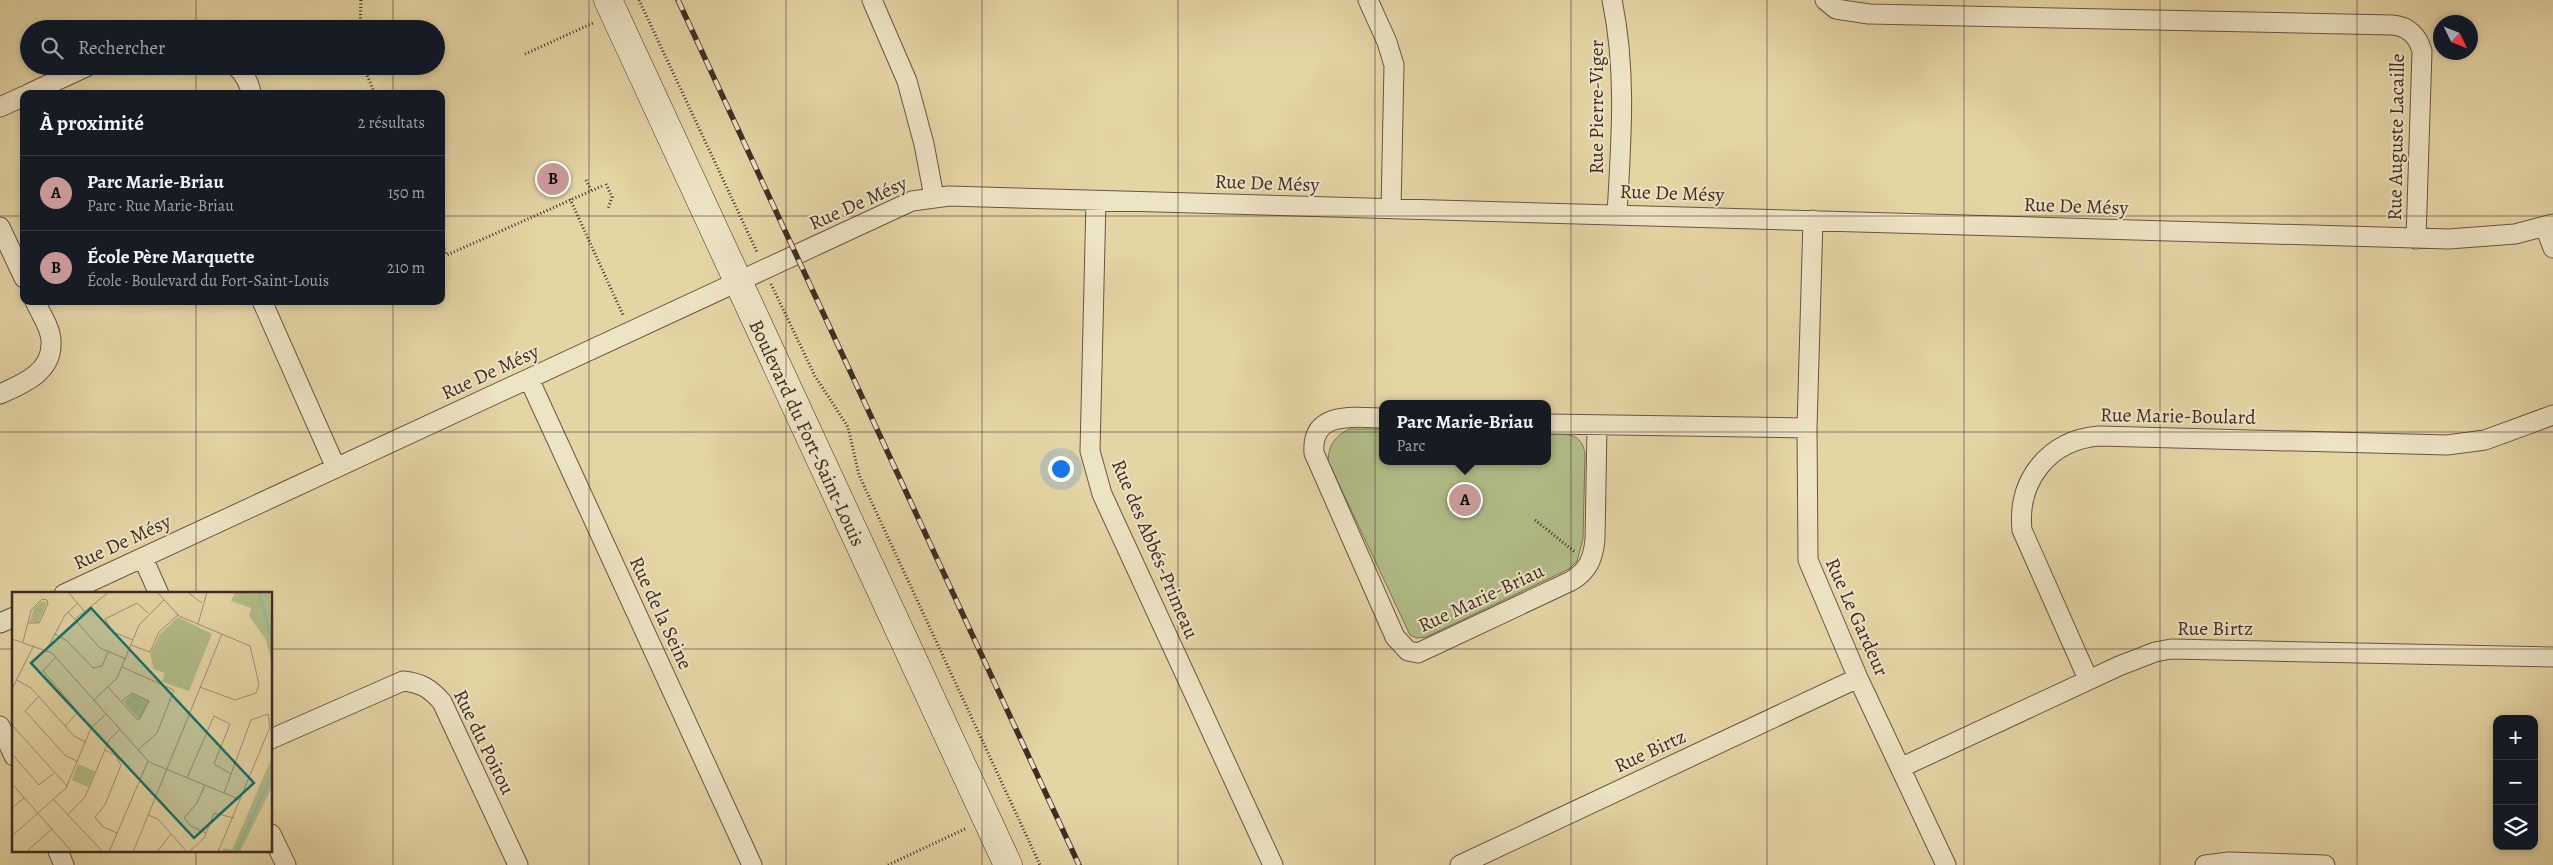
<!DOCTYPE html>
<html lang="fr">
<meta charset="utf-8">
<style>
:root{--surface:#171b24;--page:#242831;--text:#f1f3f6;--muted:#9ea1a6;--line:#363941;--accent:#c59692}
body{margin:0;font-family:Alegreya,serif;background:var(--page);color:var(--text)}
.controls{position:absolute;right:15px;bottom:15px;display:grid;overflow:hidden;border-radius:10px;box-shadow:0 2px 8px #0003}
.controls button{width:45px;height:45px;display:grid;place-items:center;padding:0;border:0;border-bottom:1px solid var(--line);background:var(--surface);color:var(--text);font:25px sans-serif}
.compass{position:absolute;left:2433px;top:15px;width:45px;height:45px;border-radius:50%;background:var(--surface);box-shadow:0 2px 8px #0003;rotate:133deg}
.you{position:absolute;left:1060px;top:468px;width:18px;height:18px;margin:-12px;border:4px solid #fff;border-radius:50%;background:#1a73e8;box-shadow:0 0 0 8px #1a73e833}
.badge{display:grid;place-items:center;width:32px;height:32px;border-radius:50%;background:var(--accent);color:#111;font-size:16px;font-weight:700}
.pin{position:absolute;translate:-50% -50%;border:2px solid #fff;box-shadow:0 1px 5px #0006}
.popup{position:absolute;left:1379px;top:400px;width:172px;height:65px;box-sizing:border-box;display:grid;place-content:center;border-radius:10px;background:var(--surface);filter:drop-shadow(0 1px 4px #0005);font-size:16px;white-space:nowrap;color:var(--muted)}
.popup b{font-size:19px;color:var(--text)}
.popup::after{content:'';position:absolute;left:50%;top:100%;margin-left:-10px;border:10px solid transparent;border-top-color:var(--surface)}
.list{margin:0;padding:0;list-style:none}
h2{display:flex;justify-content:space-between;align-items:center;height:65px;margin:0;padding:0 20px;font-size:21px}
h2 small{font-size:16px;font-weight:400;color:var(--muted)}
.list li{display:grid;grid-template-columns:32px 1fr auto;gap:15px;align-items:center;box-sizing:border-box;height:75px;padding:0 20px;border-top:1px solid var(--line)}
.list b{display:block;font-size:19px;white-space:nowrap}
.list p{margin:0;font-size:16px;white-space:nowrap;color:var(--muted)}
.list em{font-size:16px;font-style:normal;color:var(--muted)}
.icon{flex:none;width:28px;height:28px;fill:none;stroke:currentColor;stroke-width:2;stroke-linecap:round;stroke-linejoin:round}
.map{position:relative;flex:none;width:2553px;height:865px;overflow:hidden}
.search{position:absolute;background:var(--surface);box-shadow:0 2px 8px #0003;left:20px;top:20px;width:425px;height:55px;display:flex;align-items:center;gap:12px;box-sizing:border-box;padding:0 18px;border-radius:28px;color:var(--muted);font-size:19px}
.panel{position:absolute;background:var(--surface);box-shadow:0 2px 8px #0003;left:20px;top:90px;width:425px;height:215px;border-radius:10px}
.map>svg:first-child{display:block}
</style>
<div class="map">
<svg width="2553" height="865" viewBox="0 0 2553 865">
<rect width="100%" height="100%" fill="#e4d5a5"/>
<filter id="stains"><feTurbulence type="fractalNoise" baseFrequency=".004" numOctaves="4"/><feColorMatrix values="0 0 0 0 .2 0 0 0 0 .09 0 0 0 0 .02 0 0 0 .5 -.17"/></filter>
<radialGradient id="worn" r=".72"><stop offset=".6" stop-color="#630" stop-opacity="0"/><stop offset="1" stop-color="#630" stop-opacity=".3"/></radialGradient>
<!-- green -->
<path fill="#b2bd87" stroke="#787456" d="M1349,429H1382V461H1548V434C1566,434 1582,432 1585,454L1583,539L1577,561L1569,569L1426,637L1417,638L1410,635L1328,461C1329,445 1334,437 1349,429Z"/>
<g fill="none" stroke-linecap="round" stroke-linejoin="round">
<defs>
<path id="street" d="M872,0L907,81L924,144L934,197
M1368,0L1387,42L1394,65L1391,209
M1612,0C1627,71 1621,143 1617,214
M1825,0L1836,9L1869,14L2392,25C2408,26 2418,36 2422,51L2416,239
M236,66C244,74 250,82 251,94
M28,94L88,66
M0,107L24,96
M1096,201L1090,451L1102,494L1273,865
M1813,220L1807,428L1808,560L1858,678L1946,865
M0,227L24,278
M2545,227L2553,248
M262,301L336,468
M529,379L752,865
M0,394C23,384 53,372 51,341C51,328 40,313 35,301
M1382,418C1353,417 1311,411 1314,453L1395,637L1408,651L1418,653L1571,581C1588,571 1593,559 1595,540L1597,426
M1548,424L1807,428
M143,558L159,594
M64,594L817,245L912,201L949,196L2449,239L2515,234L2553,224
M0,623L14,617
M2088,679L2022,530C2017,480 2049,440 2099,436L2447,445L2485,440L2553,415
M0,726L14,756
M271,739L403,681C421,683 430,688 442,702L518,865
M1902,767L2119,666L2155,652L2171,649L2553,657
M271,834L286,865
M58,851L64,865
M1460,865L1858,678
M2205,865L2229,862L2325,865"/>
<path id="secondary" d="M608,0L1008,865"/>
</defs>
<!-- street casing -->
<use href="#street" stroke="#685644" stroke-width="21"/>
<!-- secondary casing -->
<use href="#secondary" stroke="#3f2c24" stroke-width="29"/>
<!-- path -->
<path stroke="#3f2c24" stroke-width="3" stroke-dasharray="1 2.5" stroke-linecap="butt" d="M639,0L757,252
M360,29L361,0
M525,54L593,23
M363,66L375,94
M586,180L591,190
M606,184L612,197L608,209
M570,199L623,315
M441,243L447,255L602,186
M771,284L815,376L848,427L859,475L1040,865
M1535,520L1575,552
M888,865L967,828"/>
<!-- street -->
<use href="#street" stroke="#ede4c4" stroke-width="19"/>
<!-- secondary -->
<use href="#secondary" stroke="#ede4c4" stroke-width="28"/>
<defs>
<path id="rail" d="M678,0L1079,865"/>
</defs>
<!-- rail casing -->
<use href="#rail" stroke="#3f2c24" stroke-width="5.5"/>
<!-- rail -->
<use href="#rail" stroke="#ede4c4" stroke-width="4" stroke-dasharray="11" stroke-linecap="butt"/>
</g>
<!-- grid -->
<path fill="none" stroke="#3f2c24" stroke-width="1" stroke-opacity="0.55" d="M196,0V29M393,0V29M589,0V865M786,0V865M982,0V865M1178,0V865M1375,0V865M1571,0V865M1767,0V865M1964,0V865M2160,0V865M2357,0V865M196,66V94M393,66V94M0,216H24M441,216H2553M196,301V594M393,301V865M0,432H2553M0,649H14M271,649H2553M196,851V865"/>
<g text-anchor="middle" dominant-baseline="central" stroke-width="4" stroke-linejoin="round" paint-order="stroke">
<!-- street labels -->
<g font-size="20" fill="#3f2c24" stroke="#ede4c4">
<text transform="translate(1596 107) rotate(-90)">Rue Pierre-Viger</text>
<text transform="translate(2396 137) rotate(-89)">Rue Auguste Lacaille</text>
<text transform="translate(1267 183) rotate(2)">Rue De Mésy</text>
<text transform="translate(1672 193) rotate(2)">Rue De Mésy</text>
<text transform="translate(858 203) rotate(-24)">Rue De Mésy</text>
<text transform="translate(2076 206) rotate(2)">Rue De Mésy</text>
<text transform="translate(490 372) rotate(-25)">Rue De Mésy</text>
<text transform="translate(2178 416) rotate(1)">Rue Marie-Boulard</text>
<text transform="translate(807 433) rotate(65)">Boulevard du Fort-Saint-Louis</text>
<text transform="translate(122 542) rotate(-25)">Rue De Mésy</text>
<text transform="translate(1155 549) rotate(67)">Rue des Abbés-Primeau</text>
<text transform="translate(1481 598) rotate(-25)">Rue Marie-Briau</text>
<text transform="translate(661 613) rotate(65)">Rue de la Seine</text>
<text transform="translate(1857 617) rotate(66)">Rue Le Gardeur</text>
<text x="2215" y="628">Rue Birtz</text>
<text transform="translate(484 742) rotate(64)">Rue du Poitou</text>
<text transform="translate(1650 751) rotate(-25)">Rue Birtz</text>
</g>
</g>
<!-- overview -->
<g transform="translate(12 592)">
<rect width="260" height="260" fill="#e4d5a5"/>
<path d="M223,0H258L260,72L254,48L237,24L239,16L219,9ZM30,9L35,11L26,31L18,30L22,16ZM166,25L200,42L177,99L150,90L153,81L142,77L138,62L148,42ZM120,102L136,109L129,126H126L112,110ZM260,165V195L228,260H209L212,256L220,258ZM66,172L83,179L76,195L60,188Z" fill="#b2bd87"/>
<path fill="none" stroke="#95b9a4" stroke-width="2.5" d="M247,0L260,50M224,260L260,183"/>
<path fill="none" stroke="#a29171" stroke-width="1" d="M56,0L72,19M145,0L167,24L238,54L247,92L244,101L223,108L188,95M175,0L190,11M56,20L88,56L114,67M63,27L97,0M186,32L195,0M43,42L55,49L81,76L90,74L96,60M0,47L40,61L137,170L229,208M121,48L101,40L93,27L125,11L136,21M11,50L19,19L20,17L30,7L35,8L36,12L27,31H16M119,53L138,60L147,40L166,23M35,57L53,23L66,11M44,65L31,79L66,120L53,134M110,75L162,98L145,141L126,158M5,88L19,96L62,144L73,150M96,95L125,127L127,128L137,109L120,101L110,109M0,97L22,53M27,104L13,119L54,164L65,169M82,108L105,86L127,33L152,8M0,133L55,194M93,158L103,163L109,173L93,213L83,225L91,235L105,241M0,162L27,193L42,181M175,186L202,124L218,132L202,172L219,182M0,192L60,260M193,193L185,211L172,226L179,234L194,241M41,207L91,260M0,216L12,206M55,223L73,205L97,148L108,137M136,223L146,227L175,260M0,244L54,196L79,136L94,122M14,260L40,237M97,260L136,169M121,260L210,42M145,260L159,242M177,260L192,246L202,221L222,226M206,260L258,135L256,122L239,128L212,201"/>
<path fill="#0f766e" fill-opacity="0.15" stroke="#0f766e" stroke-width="2.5" d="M79,16L242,191L182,246L19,71Z"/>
<rect width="260" height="260" fill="none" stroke="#3f2c24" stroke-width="2.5"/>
</g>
<rect width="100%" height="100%" filter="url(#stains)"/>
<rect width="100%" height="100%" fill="url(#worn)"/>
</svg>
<div class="controls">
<button>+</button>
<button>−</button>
<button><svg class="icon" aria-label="layers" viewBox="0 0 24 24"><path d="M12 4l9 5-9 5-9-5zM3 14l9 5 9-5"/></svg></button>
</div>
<svg class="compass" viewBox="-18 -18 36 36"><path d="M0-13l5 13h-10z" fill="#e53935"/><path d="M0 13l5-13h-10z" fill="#9ea1a6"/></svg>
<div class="you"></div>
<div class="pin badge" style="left:1465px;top:500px">A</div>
<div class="popup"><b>Parc Marie-Briau</b>Parc</div>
<div class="pin badge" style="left:553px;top:179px">B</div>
<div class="search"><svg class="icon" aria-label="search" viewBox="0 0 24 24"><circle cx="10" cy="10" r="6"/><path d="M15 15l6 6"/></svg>Rechercher</div>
<section class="panel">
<h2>À proximité<small>2 résultats</small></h2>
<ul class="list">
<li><span class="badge">A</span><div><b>Parc Marie-Briau</b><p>Parc · Rue Marie-Briau</p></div><em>150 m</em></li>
<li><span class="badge">B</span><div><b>École Père Marquette</b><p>École · Boulevard du Fort-Saint-Louis</p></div><em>210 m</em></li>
</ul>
</section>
</div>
